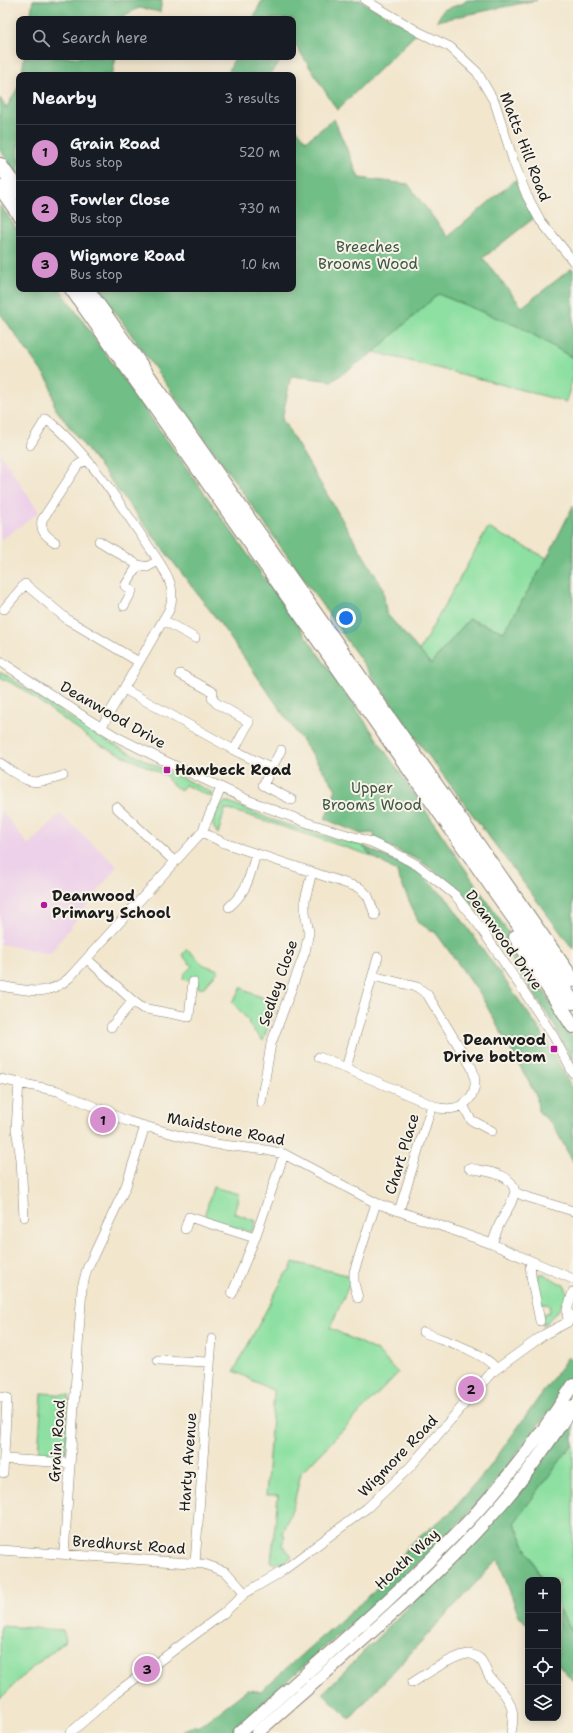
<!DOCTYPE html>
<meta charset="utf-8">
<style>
:root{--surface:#171b24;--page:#242831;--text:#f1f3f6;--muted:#9ea1a6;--line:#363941;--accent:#d690ce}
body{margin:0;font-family:"Shantell Sans",sans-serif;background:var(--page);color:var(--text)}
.controls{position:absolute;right:12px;bottom:12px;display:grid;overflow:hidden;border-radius:8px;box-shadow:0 2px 10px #0003}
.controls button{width:36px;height:36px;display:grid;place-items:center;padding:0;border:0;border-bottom:1px solid var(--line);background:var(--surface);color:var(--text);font:20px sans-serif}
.you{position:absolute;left:346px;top:618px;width:14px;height:14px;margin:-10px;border:3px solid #fff;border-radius:50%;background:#1a73e8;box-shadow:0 0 0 6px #1a73e833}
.badge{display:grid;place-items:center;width:26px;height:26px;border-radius:50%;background:var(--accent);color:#111;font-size:13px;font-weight:700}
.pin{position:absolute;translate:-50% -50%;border:2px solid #fff;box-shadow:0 1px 4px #0006}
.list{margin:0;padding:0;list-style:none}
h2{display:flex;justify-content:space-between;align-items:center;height:52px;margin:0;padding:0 16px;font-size:17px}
h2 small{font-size:13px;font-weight:400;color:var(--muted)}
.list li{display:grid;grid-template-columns:26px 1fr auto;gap:12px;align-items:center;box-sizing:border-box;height:56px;padding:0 16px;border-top:1px solid var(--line)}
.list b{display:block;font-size:15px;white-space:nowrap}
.list p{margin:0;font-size:13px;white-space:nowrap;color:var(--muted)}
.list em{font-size:13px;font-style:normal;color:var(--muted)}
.icon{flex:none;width:22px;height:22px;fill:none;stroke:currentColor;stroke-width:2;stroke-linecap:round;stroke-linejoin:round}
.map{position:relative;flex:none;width:573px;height:1733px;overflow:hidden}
.search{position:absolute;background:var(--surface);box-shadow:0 2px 10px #0003;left:16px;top:16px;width:280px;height:44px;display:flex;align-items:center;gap:10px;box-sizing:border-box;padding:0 14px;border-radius:8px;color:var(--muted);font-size:15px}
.panel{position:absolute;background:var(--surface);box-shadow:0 2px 10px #0003;left:16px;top:72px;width:280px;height:220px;border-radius:8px}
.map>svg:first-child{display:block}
</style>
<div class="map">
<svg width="573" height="1733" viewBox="0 0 573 1733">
<rect width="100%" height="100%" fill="#f7f3e8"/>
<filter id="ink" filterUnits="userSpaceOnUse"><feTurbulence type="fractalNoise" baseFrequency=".025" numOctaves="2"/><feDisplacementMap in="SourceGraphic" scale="8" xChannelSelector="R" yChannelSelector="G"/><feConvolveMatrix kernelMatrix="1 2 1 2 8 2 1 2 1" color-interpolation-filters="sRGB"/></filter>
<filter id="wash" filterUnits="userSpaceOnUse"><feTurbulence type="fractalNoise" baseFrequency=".012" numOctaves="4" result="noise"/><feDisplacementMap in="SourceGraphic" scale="16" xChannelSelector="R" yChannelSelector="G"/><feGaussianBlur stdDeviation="0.9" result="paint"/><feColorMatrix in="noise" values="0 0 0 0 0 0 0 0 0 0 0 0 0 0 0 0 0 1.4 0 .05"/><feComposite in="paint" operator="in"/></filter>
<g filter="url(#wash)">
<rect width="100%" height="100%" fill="#f2e6cd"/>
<!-- built -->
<path fill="#edd0e9" d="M0,453L39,512L0,541Z
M0,809L28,845L60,814L117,866L50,954L0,944Z"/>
<!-- green -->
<path fill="#8de0a1" stroke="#547e5e" d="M438,294L522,328L573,358V377L566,402L500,384L374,352Z
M488,528L547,558L504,632L469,619L431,664L419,651Z
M0,671L99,737L140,758L209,791L212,794L211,797L185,785L180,791L168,780L167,776L96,743L21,688L0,677Z
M225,802H229L272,820L338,840L361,845L372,856L244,814L225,809L218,834C216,831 214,829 213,825C213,819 220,805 225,802Z
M187,949L204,965L219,970L203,988H197L198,981L193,982L183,979L184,974L192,966L182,955Z
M242,987L246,991L276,1003L263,1041L248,1024L249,1021L232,1002Z
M213,1187L239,1194L234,1213L256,1221L253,1230L250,1232L204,1217Z
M293,1262L347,1275L350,1283L330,1328L377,1351L398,1373L301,1473L294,1503L283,1534L285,1537L282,1544L292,1556L283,1563H271L278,1495H266L274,1391L234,1371L286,1273L290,1271Z
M539,1274H544L565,1286L568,1294L558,1311L543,1326V1314L550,1312L549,1305L541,1303L536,1282Z
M42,1393L69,1395L66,1451L60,1456H38Z
M573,1443V1633L558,1608V1580H542L514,1523Z
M0,1626L63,1630L66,1640L26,1673L0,1699Z"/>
<!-- forest -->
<path fill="#72be87" stroke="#476d52" d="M33,0H162L160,12L139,8L125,15L124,19H30Z
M262,0H360L417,33L337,110L295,44L293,46V19H253Z
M466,0H537L437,21L443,10L464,3Z
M24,57H116L112,75H90L72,72L71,75H22Z
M235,57H284L269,75H227Z
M19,86V176L0,150V98L6,108Z
M334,119L359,178L408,184L448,237L515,180L534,218L483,258L522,307L572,268L573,270V358L522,328L438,294L374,352L332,381L291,376L282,419L383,588L386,613L431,664L469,619L504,632L547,558L573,506V949L425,751L99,289H293V124L306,141Z
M0,205L19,232V289H60L336,679L508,932L573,1039V1063L553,1023L486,921L458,888L420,861L375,840L374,833L361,834L325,819L336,789L219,622L55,408L50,383L0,313Z
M361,845L418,872L448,900L540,1030L573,1089V1162L553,1125L538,1111L537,1097L480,994L436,933L419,923L396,871L372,856Z
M568,1357L573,1359V1374L552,1408L487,1493L443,1540L387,1594L322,1649L232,1733H181L193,1725L198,1727L247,1690L261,1691L310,1647L391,1577L408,1546L452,1511L488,1469Z
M573,1418V1443L514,1523L542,1580H528V1626L518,1614L498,1559L349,1719L323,1693L498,1515Z
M558,1608L573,1633V1681L558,1664Z"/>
</g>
<g filter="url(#ink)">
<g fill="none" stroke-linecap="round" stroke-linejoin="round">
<defs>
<path id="minor" d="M365,0L419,32L450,47L477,72L495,103L514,163L527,196L540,220L573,261
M30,445L46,419C86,450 119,502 147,544C155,556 166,570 170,583C173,592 172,602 169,610L101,728
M99,541L138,565L147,567L158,561
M55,542C46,536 40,531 42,520L78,465L86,460
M124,606L132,591L125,586L138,565
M4,609L25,584L68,620L139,662
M163,620L195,638
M0,661L86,718L117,737L165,761L250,801L311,824L371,842L395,853L417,865L455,895L478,924L535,1008L554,1037L573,1073
M180,674L213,692L212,698L216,703L249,722L234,750
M124,689L234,750L272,769
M281,750L263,785L292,800
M0,763C28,782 29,787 63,776
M116,807L175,862
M202,832L224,843L360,888L368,896L375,915
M229,907C248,890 249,878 256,854
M87,959L133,1001L142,1008L189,1017L193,982
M0,986C26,990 47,998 69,978L202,832L221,788
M111,1027L133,1001
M319,1057L439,1108C465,1113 482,1093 472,1068L427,994L417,987L373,976
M346,1068L378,957
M0,1079L58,1091L127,1121L184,1137L215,1144L266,1150L284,1154L376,1203L492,1244L573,1279
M19,1082L16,1129L21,1159L24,1217
M261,1102L271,1044L305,952L309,932L305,912V900L312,872
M463,1105L471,1120L492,1131
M469,1168C486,1172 512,1172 515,1192L524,1196L573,1211
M399,1211L432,1105
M185,1229L189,1217L255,1238
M492,1244L499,1225L511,1203L515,1192
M530,1261L531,1276L540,1321
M232,1294L255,1238L284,1154
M358,1298L354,1283V1272L376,1203
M568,1322L567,1310L573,1292
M423,1332C447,1342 478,1349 496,1368
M158,1360L210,1362
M0,1397L7,1398L3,1473
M4,1459L69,1463
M0,1550L204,1564L226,1572L245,1593
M64,1554L82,1288L87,1269L126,1186L145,1126
M195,1563L212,1339
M412,1683C424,1675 457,1653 470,1654C474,1655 478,1656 481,1660C484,1664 486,1671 489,1676C496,1686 507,1693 511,1706C514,1715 513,1724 511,1733
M70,1733L116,1693L224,1613L245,1593L281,1572L367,1508L410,1467L491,1373L545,1334L568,1322L573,1315"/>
<path id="major" d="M239,1733C318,1662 401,1593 474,1515C511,1475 544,1431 573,1385
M257,1733C341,1658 429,1587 503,1502C529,1472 551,1440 573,1406"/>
<path id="highway" d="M0,165L19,192
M0,187L19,214
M72,289L573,1002
M87,289L573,980
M516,937L573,1026"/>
</defs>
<!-- minor casing -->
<use href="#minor" stroke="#878174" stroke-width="10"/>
<!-- major casing -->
<use href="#major" stroke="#878174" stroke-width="14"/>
<!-- highway casing -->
<use href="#highway" stroke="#878174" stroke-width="16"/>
<!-- minor -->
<use href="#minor" stroke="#fff" stroke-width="9"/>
<!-- major -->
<use href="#major" stroke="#fff" stroke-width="12"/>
<!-- highway -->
<use href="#highway" stroke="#fff" stroke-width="14"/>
</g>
</g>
<!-- markers -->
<g fill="#b5179e" stroke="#f7f3e8" stroke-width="1.5">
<rect x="163" y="766" width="8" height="8" rx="2"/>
<circle cx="44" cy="905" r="4"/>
<rect x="550" y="1045" width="8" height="8" rx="2"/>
</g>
<g text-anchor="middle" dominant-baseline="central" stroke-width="4" stroke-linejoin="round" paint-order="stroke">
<!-- street labels -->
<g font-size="15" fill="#1c1c1c" stroke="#f7f3e8">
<text transform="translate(525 147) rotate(69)">Matts Hill Road</text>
<text transform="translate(113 715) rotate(30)">Deanwood Drive</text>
<text transform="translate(504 940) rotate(54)">Deanwood Drive</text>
<text transform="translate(278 983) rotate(-71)">Sedley Close</text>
<text transform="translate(226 1129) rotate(11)">Maidstone Road</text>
<text transform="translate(402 1154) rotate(-73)">Chart Place</text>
<text transform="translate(57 1441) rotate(-86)">Grain Road</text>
<text transform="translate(398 1456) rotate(-46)">Wigmore Road</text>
<text transform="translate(188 1462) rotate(-86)">Harty Avenue</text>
<text transform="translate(129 1545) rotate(4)">Bredhurst Road</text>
<text transform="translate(407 1559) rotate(-43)">Hoath Way</text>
</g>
<!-- park labels -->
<g font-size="15" fill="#3e5744" stroke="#f7f3e8">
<text x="368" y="247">Breeches<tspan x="368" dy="17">Brooms Wood</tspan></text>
<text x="372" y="788">Upper<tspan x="372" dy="17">Brooms Wood</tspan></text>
</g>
<!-- poi labels -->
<g font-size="15" font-weight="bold" fill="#1c1c1c" stroke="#f7f3e8" text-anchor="start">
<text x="175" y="770">Hawbeck Road</text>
<text x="52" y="896">Deanwood<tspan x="52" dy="17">Primary School</tspan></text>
<text x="546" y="1040" text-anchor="end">Deanwood<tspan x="546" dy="17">Drive bottom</tspan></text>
</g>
</g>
</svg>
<div class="controls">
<button>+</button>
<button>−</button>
<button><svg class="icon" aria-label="locate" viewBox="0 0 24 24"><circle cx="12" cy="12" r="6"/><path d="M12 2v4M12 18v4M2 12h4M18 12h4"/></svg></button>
<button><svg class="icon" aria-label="layers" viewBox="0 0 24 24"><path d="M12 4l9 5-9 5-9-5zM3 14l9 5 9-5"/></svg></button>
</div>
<div class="you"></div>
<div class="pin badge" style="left:103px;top:1120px">1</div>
<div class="pin badge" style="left:471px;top:1389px">2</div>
<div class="pin badge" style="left:147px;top:1669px">3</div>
<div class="search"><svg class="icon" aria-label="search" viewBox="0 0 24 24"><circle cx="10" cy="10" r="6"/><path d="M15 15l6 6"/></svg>Search here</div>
<section class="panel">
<h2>Nearby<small>3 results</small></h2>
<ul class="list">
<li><span class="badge">1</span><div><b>Grain Road</b><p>Bus stop</p></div><em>520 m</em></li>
<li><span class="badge">2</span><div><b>Fowler Close</b><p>Bus stop</p></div><em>730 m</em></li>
<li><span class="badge">3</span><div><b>Wigmore Road</b><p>Bus stop</p></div><em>1.0 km</em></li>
</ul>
</section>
</div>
